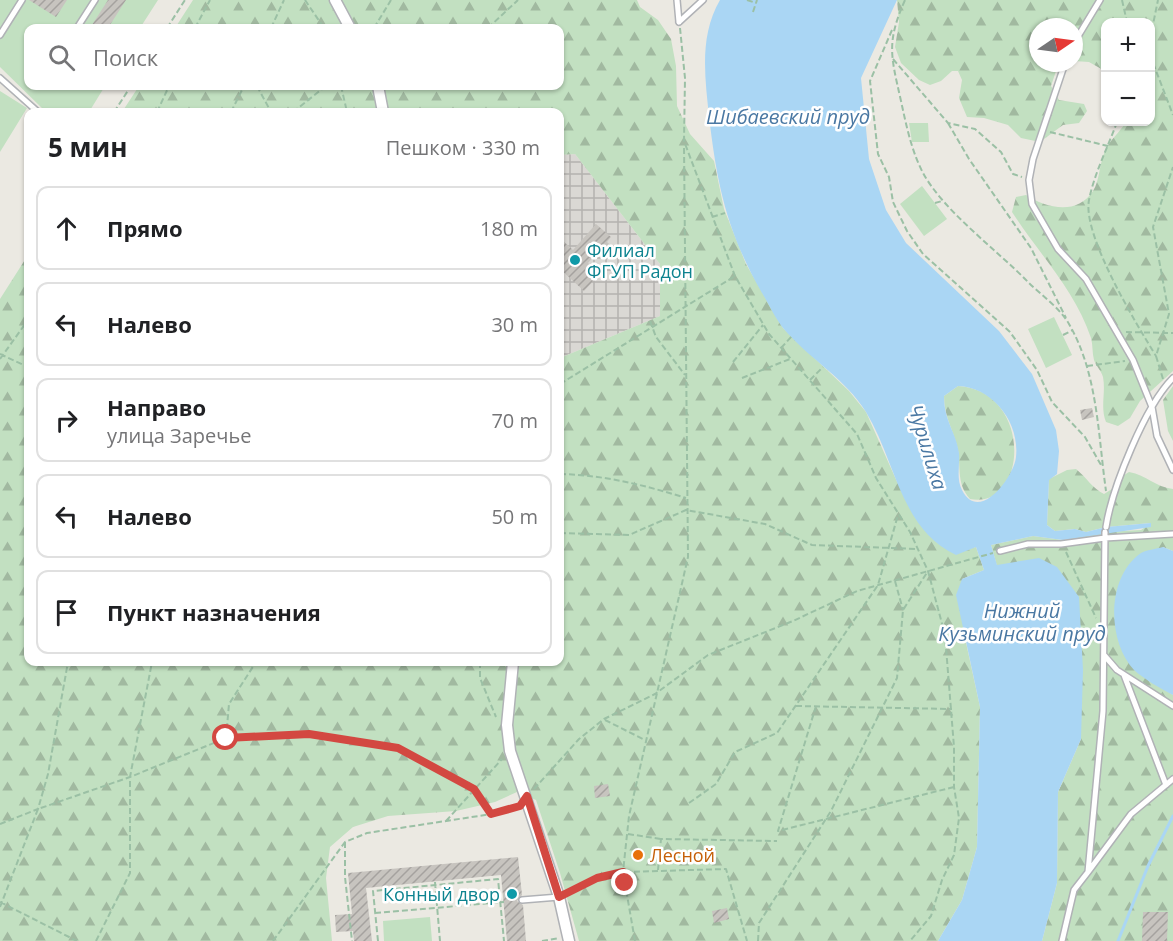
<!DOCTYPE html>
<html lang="ru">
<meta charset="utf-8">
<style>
:root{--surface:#fff;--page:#f2f2f2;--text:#202124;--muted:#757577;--line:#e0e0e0}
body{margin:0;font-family:"Open Sans",sans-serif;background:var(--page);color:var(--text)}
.controls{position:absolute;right:18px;top:18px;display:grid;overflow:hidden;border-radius:12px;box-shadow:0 2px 4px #0004}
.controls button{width:54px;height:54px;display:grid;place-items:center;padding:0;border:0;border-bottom:2px solid var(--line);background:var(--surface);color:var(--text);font:30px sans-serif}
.compass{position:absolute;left:1029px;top:18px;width:54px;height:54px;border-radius:50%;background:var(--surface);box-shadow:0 2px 4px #0004;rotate:77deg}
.stop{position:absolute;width:18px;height:18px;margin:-14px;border:4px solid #d34841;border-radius:50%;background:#fff}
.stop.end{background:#d34841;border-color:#fff;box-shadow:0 2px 6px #0008}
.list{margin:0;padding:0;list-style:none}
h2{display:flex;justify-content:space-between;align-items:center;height:78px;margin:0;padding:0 24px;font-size:26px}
h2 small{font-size:20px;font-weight:400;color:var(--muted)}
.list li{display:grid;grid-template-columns:39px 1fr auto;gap:18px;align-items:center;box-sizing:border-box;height:84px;margin:0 12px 12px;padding:0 12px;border:2px solid var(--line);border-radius:12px}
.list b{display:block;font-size:22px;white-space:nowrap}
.list p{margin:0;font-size:20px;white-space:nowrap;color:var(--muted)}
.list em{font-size:20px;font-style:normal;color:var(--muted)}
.icon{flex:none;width:33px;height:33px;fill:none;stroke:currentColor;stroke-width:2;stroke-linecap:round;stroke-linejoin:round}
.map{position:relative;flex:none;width:1173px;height:941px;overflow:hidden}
.search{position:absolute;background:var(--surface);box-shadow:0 2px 4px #0004;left:24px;top:24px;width:540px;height:66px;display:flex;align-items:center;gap:15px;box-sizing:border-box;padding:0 21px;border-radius:12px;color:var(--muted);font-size:22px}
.panel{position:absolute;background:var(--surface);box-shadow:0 2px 4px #0004;left:24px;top:108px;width:540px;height:558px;border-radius:12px}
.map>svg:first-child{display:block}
</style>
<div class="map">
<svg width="1173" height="941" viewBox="0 0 1173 941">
<defs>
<pattern id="industrial-grid" width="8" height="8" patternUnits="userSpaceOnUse" patternTransform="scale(1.5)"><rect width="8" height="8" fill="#dad8d4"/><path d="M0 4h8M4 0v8" fill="none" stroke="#b4b2af"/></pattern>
<pattern id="forest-firs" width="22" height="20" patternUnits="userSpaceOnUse" patternTransform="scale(1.5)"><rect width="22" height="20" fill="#c2e0c1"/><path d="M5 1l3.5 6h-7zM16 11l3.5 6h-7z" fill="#a1b9a0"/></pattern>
<pattern id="building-hatch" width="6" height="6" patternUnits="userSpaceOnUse" patternTransform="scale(1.5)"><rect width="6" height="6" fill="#c7c4bf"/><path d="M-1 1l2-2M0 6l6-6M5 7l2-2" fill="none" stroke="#a5a29f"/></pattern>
</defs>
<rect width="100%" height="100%" fill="#ebe9e2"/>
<!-- industrial -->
<path fill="url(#industrial-grid)" d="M575,154L660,264V316L560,358V155Z"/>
<!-- forest -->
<path fill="url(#forest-firs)" d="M193,0H637L640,7L658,20L671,39L676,66L677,106L690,134L714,161L724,209L746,264L783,328L849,391L866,412L898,484L964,550L976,547L984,570L962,579L965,638L980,707L977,847L962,900L938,941H579L560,873L536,800L517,792L495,802L456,811L388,816L353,827L330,847L326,878L332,941H0V299L28,255V662H560V358L660,316V264L575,154L560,155V112H122L139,86H560V28H175Z
M897,0H1173V371L1140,401L1130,418L1118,426L1106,422C1100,407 1106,393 1103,377C1101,370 1096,366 1094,360C1092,353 1093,345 1091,338C1075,290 1039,254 1012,212L1016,197L1026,195C1046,208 1077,216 1093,191C1100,180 1099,164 1105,151C1109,141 1120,132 1126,122H1150V22H1106L1105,71L1089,62L1074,61V27H1038V63H1070L1056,71L1051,86L1059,100L1084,104L1087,111L1079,123L1063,125L1040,142L1021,138L1008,125L984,118L967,117L959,98L962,80L958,71H952L941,81L930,85L919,80L901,63L895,47L899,22Z
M958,386C1033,390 1029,510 970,499C955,482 962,465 957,446C952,427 944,416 944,396Z
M1173,386V441L1168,431L1163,400Z
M1076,469C1086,477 1093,489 1104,494L1112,489L1116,480L1129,472C1147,475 1155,487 1173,489V551L1163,547L1123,653L1135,670L1173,695V941H1042L1057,883L1058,792L1081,739L1039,559L997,566L991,545L1033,536L1063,540L1105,532L1141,530L1151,523L1106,527L1086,532L1075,529L1055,531L1047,525L1049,479L1067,470Z"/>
<!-- pitch -->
<path fill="#c2e0c1" d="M0,0H158L140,28H28V86H105L89,112H46L0,67Z
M0,91L27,108L0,152Z
M909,123H928L929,142H912Z
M922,186L947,219L924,236L900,204Z
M1054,317L1072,355L1046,368L1028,329Z
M430,917L432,941H384L383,921Z"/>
<!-- water -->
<path fill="#aad6f4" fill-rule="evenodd" d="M720,0H897L861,78L869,159L886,210L906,243L999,331L1032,374L1056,430L1059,451L1057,474L1049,480L1047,525L1055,531L1075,529L1086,532L1106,527L1151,523V527L1063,540L1033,536L991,545L997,565L1039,558L1057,567L1079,597L1083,670L1081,739L1058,792L1057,883L1042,941H938L962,900L977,847L980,707L956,595L962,579L984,570L976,547L956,555C900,529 896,461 866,412C846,379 808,358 783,328C775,318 769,304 762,293C727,232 717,185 709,116C705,77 699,36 720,0ZM958,386C992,387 1020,422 1016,457C1014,477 979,524 962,490C956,479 960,465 959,453C956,432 944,421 944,396Z
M1163,547L1173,551V695C1161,689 1144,679 1134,670C1107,641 1106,577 1141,553C1146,550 1156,549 1163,547Z"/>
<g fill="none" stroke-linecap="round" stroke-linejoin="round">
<!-- stream -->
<path stroke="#aad6f4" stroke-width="3" d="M1118,941L1148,866L1173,816"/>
</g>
<!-- building -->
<path fill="url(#building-hatch)" d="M29,0H67L56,17Z
M108,0H126L108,28H90Z
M596,224L611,237L607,242L616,250L609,257L600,249L588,263L600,274L584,291L560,269V238L573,250Z
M1092,408L1094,417L1082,420L1080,410Z
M608,784L610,796L595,798L594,786Z
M518,857L522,895L517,901L523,905L526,941H507L501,875L366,888L372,941H354L353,931L336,932L335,915L352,914L348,873Z
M727,908L729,919L714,923L712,911Z
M1143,912H1168L1167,941H1142Z"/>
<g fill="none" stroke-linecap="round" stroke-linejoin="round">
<defs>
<path id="service" d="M677,0L679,22
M679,22L703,0
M77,28L95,0
M0,35L22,0
M1074,43L1100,0
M1065,63L1033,159L1029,180L1032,204L1058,249L1086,279L1133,360L1152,407L1157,436L1173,470
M0,78L38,112
M1106,527C1112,488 1145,406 1173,378
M1000,551L1028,544H1061L1105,538L1173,534
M1104,655L1117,670L1173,706
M1124,675L1166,785
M1088,872L1131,814L1173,779
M522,900L559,897
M1062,941L1074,890L1088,872L1103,711L1105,532"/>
<path id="minor" d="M335,0L350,28
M378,86L383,112
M513,662L507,725L510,751L559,897L569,941"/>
</defs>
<!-- service casing -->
<use href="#service" stroke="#b0b2b6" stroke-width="8"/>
<!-- minor casing -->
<use href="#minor" stroke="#b0b2b6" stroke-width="13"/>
<!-- path -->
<path stroke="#9bc0a5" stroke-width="2" stroke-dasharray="6 3" stroke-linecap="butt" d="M305,0L324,28
M747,0L756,3
M905,0C886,43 891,56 901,101C906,124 911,149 922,171C942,210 996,249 1028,282C1041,295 1060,308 1069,324C1098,374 1098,435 1106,491
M1122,0L1127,22
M753,12L757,0
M167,28L185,0
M195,28L210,0
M271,28L284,0
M374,28L391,0
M488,28L518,0
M680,28L685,78L684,141L735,276L769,334L857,434L876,478L910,532L928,571L945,635L954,747V787L959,818L954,855L942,880L931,916L910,941
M892,30L870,81L878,154L889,177L893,202L907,231L923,254L1010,332L1037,370L1052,402L1085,437L1101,465
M1150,39L1158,0
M1150,55L1173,115
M893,59L948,123L975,129L1001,152L1013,174L1022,177
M257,86L271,112
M341,86L347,112
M118,112L116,109L131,86
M157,112L169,86
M231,112L244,86
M293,112L326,86
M1117,122C1108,147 1094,174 1089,200C1082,235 1137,325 1156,356
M948,123L969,159L1031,248L1066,318
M1050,132L1108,146
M935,203L942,201
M712,217L725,213
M650,321L656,337L685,375
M1126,332L1173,333
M1063,335L1073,330
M781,348L792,336
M0,354L28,367
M0,359L28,320
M733,362L763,325
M1087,366L1125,361
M742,378L790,359
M1163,379L1156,356L1169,314L1153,227L1173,167
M810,380L823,367
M560,384L735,276
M560,474C604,475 644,485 686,498
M560,533L629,535L686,510L765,524L812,545L918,549
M1066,552L1096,618
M895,581L903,610
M480,662V678L496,717
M796,706L952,709
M816,706L778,831L954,787
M605,720L645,740
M226,738L229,704L256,662
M534,789L579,739L604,719L655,694L708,655L793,621L857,591L993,553
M689,803L716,784L735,752L777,733L878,585L898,515
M446,821L502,759
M0,824L38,809L48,774L68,662
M628,834L661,839
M345,842V877L352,941
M658,870L661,839L777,841
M435,882L440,941
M569,892L597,878L623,872L629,816L688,557L684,145
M0,902L77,941
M0,907L38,809L130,777L226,738L309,734L398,748L474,789L491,814
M375,913L504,902
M96,941L130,873V777L152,662
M273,941L345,842L367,833L505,812L518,806
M378,941L373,891L498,879L504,941
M542,941L559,938
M635,941L623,872L726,869L747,941
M758,941L759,923L831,811L897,678L903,610L928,571"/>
<!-- service -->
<use href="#service" stroke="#fff" stroke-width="5"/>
<!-- minor -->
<use href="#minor" stroke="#fff" stroke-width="10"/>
</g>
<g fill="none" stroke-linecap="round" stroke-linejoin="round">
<!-- route -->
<path stroke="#d34841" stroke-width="8" d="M226,738L309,734L398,748L474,789L491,814L520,806L527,796L559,897L597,878L623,872L625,883"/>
</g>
<!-- markers -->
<g fill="#0f9aa8" stroke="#fff" stroke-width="2">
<circle cx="575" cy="260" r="6"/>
<circle cx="512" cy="894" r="6"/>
</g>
<circle fill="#e8710a" stroke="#fff" stroke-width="2" cx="638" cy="855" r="6"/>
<g text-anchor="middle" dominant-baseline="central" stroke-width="5" stroke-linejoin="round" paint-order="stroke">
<!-- culture labels -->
<g font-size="18" fill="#0d838f" stroke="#fff" text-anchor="start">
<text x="587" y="250">Филиал<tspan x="587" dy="21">ФГУП Радон</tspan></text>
<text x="500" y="894" text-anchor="end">Конный двор</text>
</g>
<!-- food labels -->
<g font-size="18" fill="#c56008" stroke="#fff" text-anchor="start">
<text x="650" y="855">Лесной</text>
</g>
<!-- water labels -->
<g font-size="20" font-style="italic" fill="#4a78a3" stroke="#fff">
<text x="788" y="116">Шибаевский пруд</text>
<text transform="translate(928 447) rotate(73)">Чурилиха</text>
<text x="1022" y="610">Нижний<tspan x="1022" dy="23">Кузьминский пруд</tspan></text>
</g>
</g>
</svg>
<div class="controls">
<button>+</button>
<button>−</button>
</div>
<svg class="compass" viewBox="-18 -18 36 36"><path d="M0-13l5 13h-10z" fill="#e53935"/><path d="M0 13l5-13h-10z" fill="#757577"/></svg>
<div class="stop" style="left:226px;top:738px"></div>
<div class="stop end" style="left:625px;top:883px"></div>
<div class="search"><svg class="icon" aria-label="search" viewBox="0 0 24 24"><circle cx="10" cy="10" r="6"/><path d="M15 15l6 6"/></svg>Поиск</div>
<section class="panel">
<h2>5 мин<small>Пешком · 330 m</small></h2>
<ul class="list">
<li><svg class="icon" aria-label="ahead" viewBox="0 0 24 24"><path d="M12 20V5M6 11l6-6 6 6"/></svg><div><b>Прямо</b></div><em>180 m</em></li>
<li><svg class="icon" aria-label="left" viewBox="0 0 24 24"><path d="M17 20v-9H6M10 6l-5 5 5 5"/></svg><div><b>Налево</b></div><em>30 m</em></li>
<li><svg class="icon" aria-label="right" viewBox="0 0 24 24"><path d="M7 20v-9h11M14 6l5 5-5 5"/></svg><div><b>Направо</b><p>улица Заречье</p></div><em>70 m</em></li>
<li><svg class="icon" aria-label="left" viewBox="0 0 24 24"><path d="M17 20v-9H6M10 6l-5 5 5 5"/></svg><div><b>Налево</b></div><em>50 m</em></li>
<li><svg class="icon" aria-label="arrive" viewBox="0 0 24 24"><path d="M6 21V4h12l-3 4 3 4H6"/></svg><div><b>Пункт назначения</b></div></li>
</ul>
</section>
</div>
